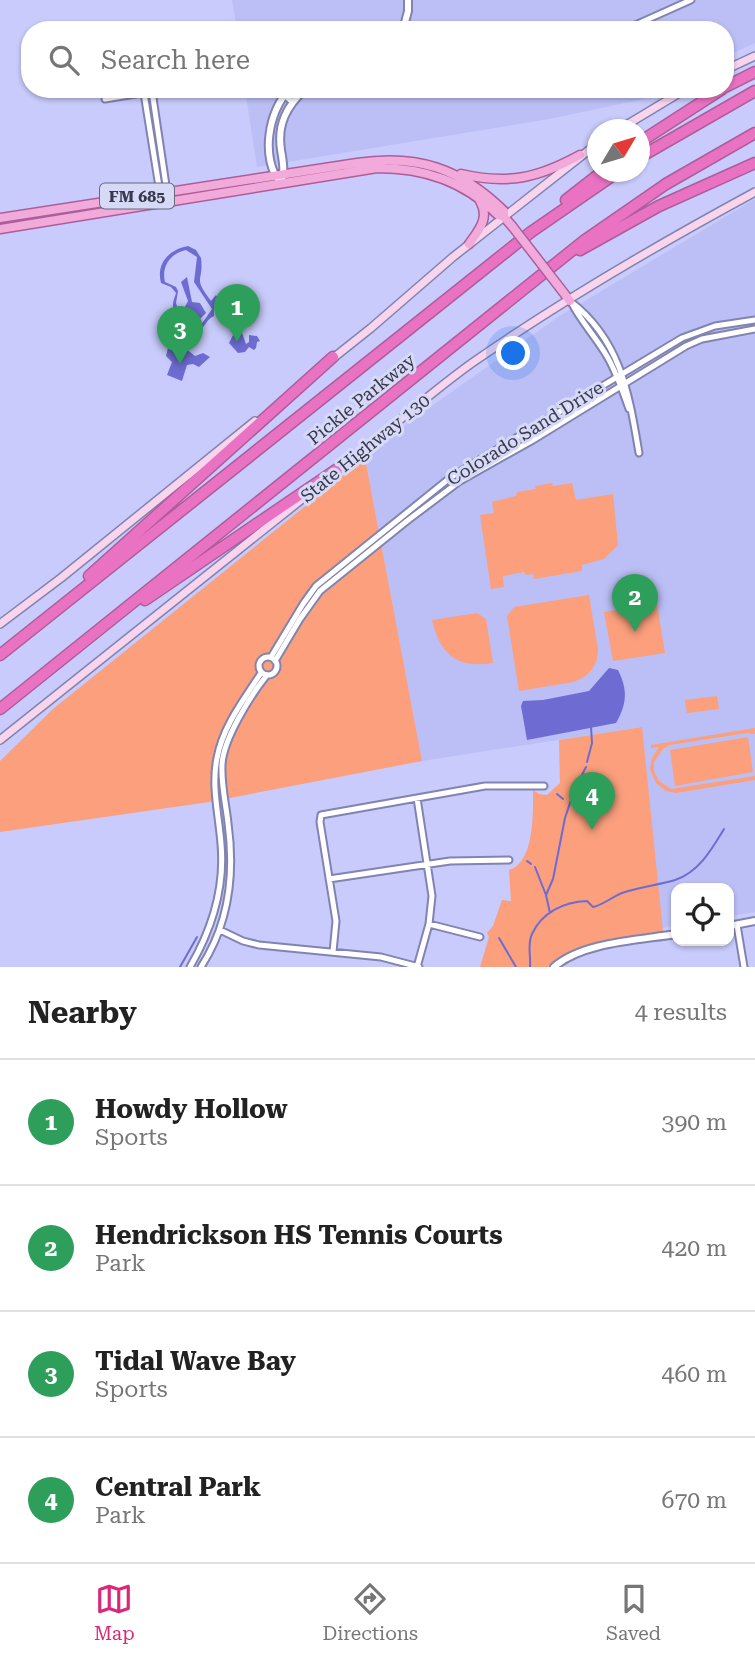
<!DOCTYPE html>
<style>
:root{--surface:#fff;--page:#f6f6f6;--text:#222;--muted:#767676;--line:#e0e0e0;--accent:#db2777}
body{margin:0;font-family:"Roboto Serif",serif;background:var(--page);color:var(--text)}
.controls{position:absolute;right:21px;bottom:21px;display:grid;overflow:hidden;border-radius:14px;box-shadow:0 2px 5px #0004}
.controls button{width:63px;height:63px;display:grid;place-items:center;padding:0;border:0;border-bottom:2px solid var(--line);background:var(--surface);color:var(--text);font:35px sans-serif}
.compass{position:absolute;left:587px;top:119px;width:63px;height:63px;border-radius:50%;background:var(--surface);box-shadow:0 2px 5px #0004;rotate:52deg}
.you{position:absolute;left:514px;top:354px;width:24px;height:24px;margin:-18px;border:5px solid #fff;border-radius:50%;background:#1a73e8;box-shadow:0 0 0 10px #1a73e833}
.badge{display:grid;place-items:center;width:46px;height:46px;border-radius:50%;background:var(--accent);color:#fff;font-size:23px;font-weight:700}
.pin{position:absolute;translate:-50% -58px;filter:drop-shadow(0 2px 4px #0008)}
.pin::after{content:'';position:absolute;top:37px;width:24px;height:21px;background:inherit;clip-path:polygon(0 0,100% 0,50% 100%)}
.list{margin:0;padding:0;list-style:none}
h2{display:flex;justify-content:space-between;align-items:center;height:91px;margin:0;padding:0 28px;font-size:30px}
h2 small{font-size:23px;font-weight:400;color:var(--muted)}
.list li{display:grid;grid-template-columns:46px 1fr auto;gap:21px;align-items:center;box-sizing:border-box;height:126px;padding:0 28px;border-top:2px solid var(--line)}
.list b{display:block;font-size:26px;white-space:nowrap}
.list p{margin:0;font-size:23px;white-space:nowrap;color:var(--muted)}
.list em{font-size:23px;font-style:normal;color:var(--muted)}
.icon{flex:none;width:38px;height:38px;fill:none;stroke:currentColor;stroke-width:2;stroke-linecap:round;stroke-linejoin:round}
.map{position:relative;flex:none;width:755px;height:967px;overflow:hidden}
.search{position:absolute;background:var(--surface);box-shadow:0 2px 5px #0004;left:21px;right:21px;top:21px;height:77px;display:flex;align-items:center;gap:18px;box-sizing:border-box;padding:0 24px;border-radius:28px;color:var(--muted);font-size:26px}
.sheet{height:595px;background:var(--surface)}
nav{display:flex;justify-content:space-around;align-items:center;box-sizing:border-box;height:98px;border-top:2px solid var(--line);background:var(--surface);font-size:19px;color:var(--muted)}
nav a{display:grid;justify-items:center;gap:4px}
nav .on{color:var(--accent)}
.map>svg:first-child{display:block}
</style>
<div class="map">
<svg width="755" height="967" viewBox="0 0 755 967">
<rect width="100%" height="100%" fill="#c8cbfb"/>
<!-- built -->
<path fill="#bbbff5" d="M232,0H755V43L725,57V30H237Z
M245,89H662L644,99L549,119L257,167Z
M755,199V912L729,916V888H676V925L662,928L641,727L422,761L365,458L399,429L558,317Z"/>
<!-- green -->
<path fill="#fb9f7c" d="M365,458L422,761L209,802L0,832V761L53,709Z
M552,483L553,486L572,483L576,500L613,494L618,545L604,559L582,565V571L534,579L533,574L526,575L524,572L503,576L504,587L491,589L480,515L494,513L492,502L516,496L517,492L536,489L535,486Z
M589,595L598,649C598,666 589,677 573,682L519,691L507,616L514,607Z
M657,604L665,653L613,661L604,612Z
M477,613L486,619L493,663C457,669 440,654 432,620Z
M717,696L719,709L687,713L685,700Z
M642,727L663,931L586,945L565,954L548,967H480L489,937L487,933L493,926L502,900L511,901L509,870C535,862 533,812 533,790L539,794L547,795L560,783L559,740Z
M755,728V734L747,733L670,745L663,749L654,762V771L659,781L671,789L755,776V780L676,793L666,791L656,783L650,769L652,758L659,747L651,748V745Z
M748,737L753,772L675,786L670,750Z"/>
<!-- water -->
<path fill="#6e6cd2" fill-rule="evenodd" d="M188,246L196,250L201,258C204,283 192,276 211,301L216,295L224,307L222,311L219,306L214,304V316C206,319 205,329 197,331C184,334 172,315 173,304C173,300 175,297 176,293L171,287L161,283C156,264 168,250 188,246ZM186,250L197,257L194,282L212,309L203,322L196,328L186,325L183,320L195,324L206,313L200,303L192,302L187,277L181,282L188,301L180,316L176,303L178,291L176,287L165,282C161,266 171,253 186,250Z
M235,331L242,333L246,344L249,342V335L257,336L260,341L257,342L256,348L254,350L249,347L245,352L238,353L229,343Z
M168,348H185L195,356L203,353L210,357L199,367L193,364L187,365L182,381L167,375L172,362L166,356Z
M609,668L618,670C628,690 627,704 616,723L527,740L521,706L523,701L543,700L589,691Z"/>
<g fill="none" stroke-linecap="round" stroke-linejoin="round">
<!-- stream -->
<path stroke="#6e6cd2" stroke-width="2" d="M587,762L592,743L591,727
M557,794L563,799
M527,861L531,864
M535,867L546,895
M550,913L546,895L553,879L565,818L575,788L586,767
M499,938L516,967
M180,967L197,937
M530,967C531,956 527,944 532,934C542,912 564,902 587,901L593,907C603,905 612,897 622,893C639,887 658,885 675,880C699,872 712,849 724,829"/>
<defs>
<path id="minor" d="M624,30L691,0
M278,89L292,102
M152,91L167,192
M144,93L160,193
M105,99L166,89
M570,301C621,340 629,394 639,453
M571,302C580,320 594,335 605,353C616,370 622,390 629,409
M259 666a9 9 0 1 1 18 0a9 9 0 1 1-18 0Z
M271,657L303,604L316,586L451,477L682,338L715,326L755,320
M275,661L300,619L320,591L407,521L460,481L533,440L686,346L702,339L755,329
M329,879L450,861L509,860
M429,924L480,937
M737,925L744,967
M220,930L243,941L259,945L381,957L419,967
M333,952L336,921L320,822L321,815L485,786H544
M190,967C212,929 225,888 221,844C219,816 211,786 217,758C223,726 244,699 261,673
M201,967C229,924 235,874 228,823C226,804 221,785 222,765C223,739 251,695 267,675
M417,967L429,924L432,896L417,798"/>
<path id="tertiary" d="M403,30L408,11V0
M290,89C268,110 260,160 281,183C285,172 283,162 281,150C277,124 287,106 305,89
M729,926L755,921
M554,967C582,942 640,940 676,934"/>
<path id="secondary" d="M725,70L755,56
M618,130L686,89
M332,359L371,328L453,257L598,143
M351,460C391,428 430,393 472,363C561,301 659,244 755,192
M0,624L61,578L255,421
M0,740L306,496"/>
<path id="primary" d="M461,174C508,185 538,178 580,155
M0,218L357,163C417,154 460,168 504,211V217L512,226
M0,229L377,168C424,168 464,181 498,215L504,217
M469,244C479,230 490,218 480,201
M560,288L570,301"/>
<path id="motorway" d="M725,87L755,72
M640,142L722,89
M640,157L755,91
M566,200L602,172
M580,250L659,206L755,163
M89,576L333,357
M145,600L355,457
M0,655L531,232L618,172
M0,709L585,240L666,184L755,133"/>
</defs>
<!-- minor casing -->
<use href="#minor" stroke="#8183b0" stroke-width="9"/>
<!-- tertiary casing -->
<use href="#tertiary" stroke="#8183b0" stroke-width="10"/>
<!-- secondary casing -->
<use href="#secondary" stroke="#8183b0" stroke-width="10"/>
<!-- primary casing -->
<use href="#primary" stroke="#ab5e99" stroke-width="11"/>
<!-- motorway casing -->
<use href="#motorway" stroke="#ab5e99" stroke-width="13"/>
<!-- minor -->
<use href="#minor" stroke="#fff" stroke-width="5"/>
<!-- tertiary -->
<use href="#tertiary" stroke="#fff" stroke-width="6"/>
<!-- secondary -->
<use href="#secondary" stroke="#f9d5ed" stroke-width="7"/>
<!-- primary -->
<use href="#primary" stroke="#f2aadb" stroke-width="8"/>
<!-- motorway -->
<use href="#motorway" stroke="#ea72c3" stroke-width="10"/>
<defs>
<path id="primary-bridge" d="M512,226L560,288"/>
</defs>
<!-- primary-bridge casing -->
<use href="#primary-bridge" stroke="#ab5e99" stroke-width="11" stroke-linecap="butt"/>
<!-- primary-bridge -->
<use href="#primary-bridge" stroke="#f2aadb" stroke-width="8"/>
</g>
<g text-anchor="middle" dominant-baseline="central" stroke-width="6" stroke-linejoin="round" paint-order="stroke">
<!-- shield labels -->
<rect fill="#d7daf7" stroke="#67697f" stroke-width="2" x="100" y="183.5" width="74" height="25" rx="5"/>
<g font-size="16" font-weight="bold" fill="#37384b">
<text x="137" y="196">FM 685</text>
</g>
<!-- street labels -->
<g font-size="18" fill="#37384b" stroke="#d7daf7">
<text transform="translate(361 399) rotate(-39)">Pickle Parkway</text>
<text transform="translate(525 433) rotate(-32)">Colorado Sand Drive</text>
<text transform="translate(365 448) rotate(-39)">State Highway 130</text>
</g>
</g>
</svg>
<div class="controls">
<button><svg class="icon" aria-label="locate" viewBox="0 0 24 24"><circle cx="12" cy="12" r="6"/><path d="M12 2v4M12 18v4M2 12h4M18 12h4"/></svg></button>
</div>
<svg class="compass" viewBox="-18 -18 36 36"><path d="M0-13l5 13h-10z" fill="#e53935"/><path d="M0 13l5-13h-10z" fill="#767676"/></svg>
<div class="you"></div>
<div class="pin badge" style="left:237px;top:342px;background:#2e9e5b">1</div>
<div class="pin badge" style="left:635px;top:632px;background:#2e9e5b">2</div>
<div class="pin badge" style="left:180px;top:364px;background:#2e9e5b">3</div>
<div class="pin badge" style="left:592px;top:830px;background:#2e9e5b">4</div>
<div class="search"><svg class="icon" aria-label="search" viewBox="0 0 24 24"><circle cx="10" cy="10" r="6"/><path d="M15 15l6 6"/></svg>Search here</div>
</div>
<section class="sheet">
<h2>Nearby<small>4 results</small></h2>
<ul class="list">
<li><span class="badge" style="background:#2e9e5b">1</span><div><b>Howdy Hollow</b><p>Sports</p></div><em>390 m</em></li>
<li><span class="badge" style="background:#2e9e5b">2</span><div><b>Hendrickson HS Tennis Courts</b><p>Park</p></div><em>420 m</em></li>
<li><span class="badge" style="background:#2e9e5b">3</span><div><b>Tidal Wave Bay</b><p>Sports</p></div><em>460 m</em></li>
<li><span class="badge" style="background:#2e9e5b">4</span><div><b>Central Park</b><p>Park</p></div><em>670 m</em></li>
</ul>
</section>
<nav>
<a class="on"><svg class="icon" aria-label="map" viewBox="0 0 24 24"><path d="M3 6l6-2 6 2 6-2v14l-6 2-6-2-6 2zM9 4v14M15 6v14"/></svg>Map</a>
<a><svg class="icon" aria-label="directions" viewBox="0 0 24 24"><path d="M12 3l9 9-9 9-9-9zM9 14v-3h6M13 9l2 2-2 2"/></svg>Directions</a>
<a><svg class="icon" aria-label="saved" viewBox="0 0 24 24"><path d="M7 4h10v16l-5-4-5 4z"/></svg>Saved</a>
</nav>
